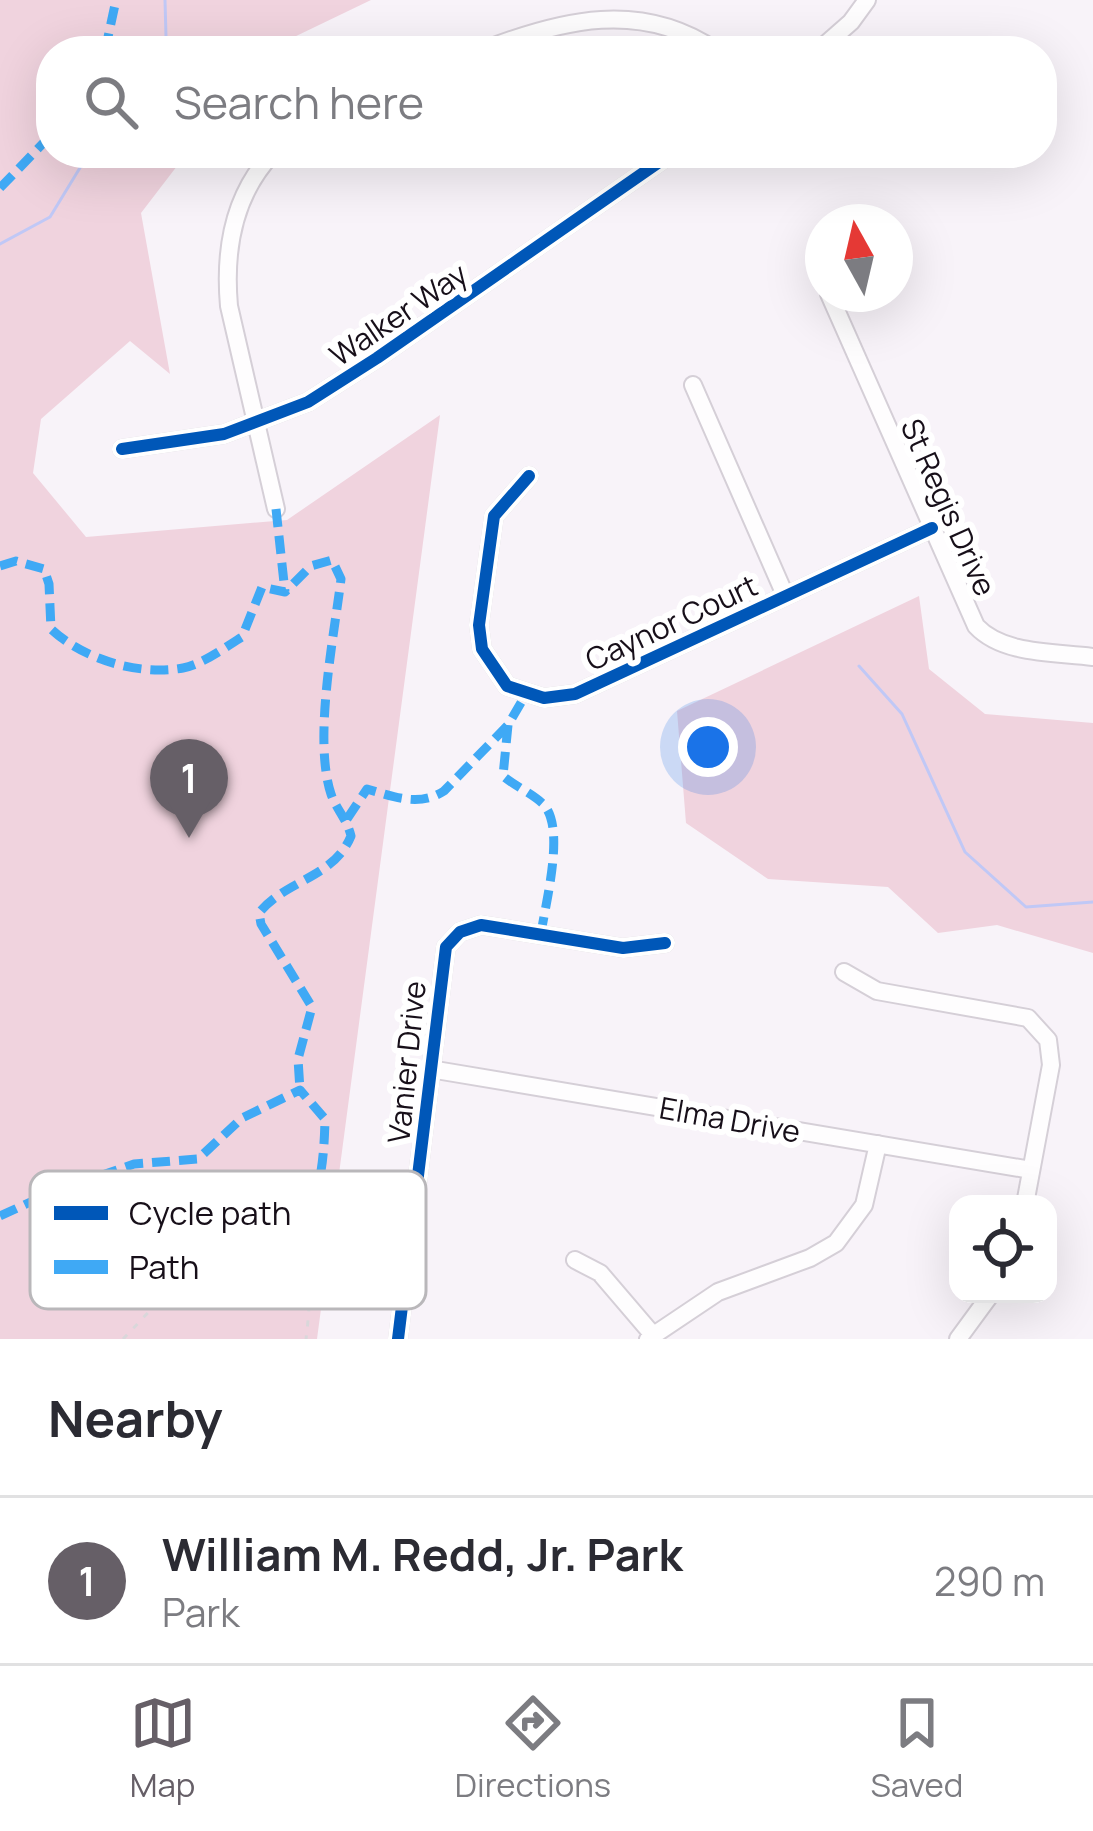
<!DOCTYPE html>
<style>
:root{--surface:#fff;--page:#f2f2f3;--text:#2b2b33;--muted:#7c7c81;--line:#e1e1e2;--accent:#665f67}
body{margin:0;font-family:Manrope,sans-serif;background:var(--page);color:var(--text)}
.controls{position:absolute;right:36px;bottom:36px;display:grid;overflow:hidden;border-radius:24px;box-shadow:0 12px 48px #0002}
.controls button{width:108px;height:108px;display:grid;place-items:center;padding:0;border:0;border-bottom:3px solid var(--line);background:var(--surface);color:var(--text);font:60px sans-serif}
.compass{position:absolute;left:805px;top:204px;width:108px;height:108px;border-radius:50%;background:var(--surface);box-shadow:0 12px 48px #0002;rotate:352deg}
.you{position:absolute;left:708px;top:747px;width:42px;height:42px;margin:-30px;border:9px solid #fff;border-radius:50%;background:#1a73e8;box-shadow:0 0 0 18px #1a73e833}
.badge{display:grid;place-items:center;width:78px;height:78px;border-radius:50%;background:var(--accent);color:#fff;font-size:39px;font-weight:700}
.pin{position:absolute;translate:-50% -99px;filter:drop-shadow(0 3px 6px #0008)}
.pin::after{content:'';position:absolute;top:63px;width:42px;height:36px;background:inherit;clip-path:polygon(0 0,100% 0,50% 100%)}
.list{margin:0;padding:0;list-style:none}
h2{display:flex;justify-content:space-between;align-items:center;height:156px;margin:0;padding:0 48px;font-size:51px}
h2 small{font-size:39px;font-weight:400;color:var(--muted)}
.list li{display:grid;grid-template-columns:78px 1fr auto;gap:36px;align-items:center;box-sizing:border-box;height:168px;padding:0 48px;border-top:3px solid var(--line)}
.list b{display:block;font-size:45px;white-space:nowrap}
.list p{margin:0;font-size:39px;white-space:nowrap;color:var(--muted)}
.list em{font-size:39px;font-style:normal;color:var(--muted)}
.icon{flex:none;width:66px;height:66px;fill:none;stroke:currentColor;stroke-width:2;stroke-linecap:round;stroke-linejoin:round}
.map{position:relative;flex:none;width:1093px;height:1339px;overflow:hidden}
.search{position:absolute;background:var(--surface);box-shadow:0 12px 48px #0002;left:36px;right:36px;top:36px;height:132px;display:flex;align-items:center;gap:30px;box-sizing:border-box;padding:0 42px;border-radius:48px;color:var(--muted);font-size:45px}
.sheet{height:324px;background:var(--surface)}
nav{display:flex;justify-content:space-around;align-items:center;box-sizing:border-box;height:168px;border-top:3px solid var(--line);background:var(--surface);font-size:33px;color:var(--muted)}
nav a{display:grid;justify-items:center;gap:6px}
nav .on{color:var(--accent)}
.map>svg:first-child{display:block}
</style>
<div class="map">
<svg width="1093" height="1339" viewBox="0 0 1093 1339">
<rect width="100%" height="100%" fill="#f8f3f9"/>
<!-- green -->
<path fill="#f0d3de" d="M0,0H371L265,51H51V153H187L141,213L170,374L130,341L41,419L33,473L86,537L287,520L440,415L317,1339H0Z
M919,596L929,669L985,714L1093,723V953L997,925L938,933L888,887L768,879L686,823L677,711Z"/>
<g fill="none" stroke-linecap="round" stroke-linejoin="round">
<!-- stream -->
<path stroke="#c0c8f6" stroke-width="3" d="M156,51L166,37L165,0
M0,244L50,217L89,153
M859,666L902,714L965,852L1026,907L1093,902"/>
<defs>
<path id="minor" d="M481,51C562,19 642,0 716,51
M818,51L851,22L867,0
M273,153C233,195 224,250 229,306L276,509
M829,294L976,626C1003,655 1055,652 1093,657
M693,385L785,595
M122,449L224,434L308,402L377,358L672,153
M529,476L494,516L479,625L482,649L507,686L544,698L575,694L932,528
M844,972L877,991L1028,1018L1048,1040L1051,1065L1025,1204
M430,1069L1031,1170
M575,1260L600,1273L653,1335
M398,1339L446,947L460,932L481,925L623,948L665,943
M648,1339L718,1292L810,1258L836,1243L864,1205L878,1144
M958,1339L991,1294"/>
</defs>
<!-- minor casing -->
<use href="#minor" stroke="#d5cfd7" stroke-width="20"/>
<!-- path -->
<path stroke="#d9d7da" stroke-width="3" stroke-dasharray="6 9" stroke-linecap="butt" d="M123,1339C146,1316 221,1230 247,1225C262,1223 279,1231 289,1241C314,1267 310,1306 306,1339"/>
<!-- minor -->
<use href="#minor" stroke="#fefdfe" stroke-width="16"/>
<!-- quiet -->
<path stroke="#3fa9f5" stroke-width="9" stroke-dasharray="18 9" stroke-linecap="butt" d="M105,51L116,0
M0,188L51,135
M276,509L285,592
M0,566L16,561L44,569L49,584L51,629C83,659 138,676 183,668C203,664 224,648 242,637L262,587L285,592L311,566L332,560L341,579C334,637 313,739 331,794C336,809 347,819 351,836C334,878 285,880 259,913L261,924L312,1007L298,1059L300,1090
M508,725L503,776C515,786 531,793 542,803C567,825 545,904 541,934
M347,819L367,789C395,797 419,807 444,791L508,725L526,694
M0,1216L48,1194L134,1164L198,1159L242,1118L300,1090L325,1119C324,1163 320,1207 291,1243"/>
<defs>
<path id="cycleway" d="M122,449L224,434L308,402L377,358L672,153
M529,476L494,516L479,625L482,649L507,686L544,698L575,694L932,528
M398,1339L446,947L460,932L481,925L623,948L665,943"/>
</defs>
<!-- cycleway casing -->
<use href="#cycleway" stroke="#fff" stroke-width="20"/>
<!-- cycleway -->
<use href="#cycleway" stroke="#0057b8" stroke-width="12"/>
</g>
<g text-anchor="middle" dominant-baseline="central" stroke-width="12" stroke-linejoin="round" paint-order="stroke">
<!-- street labels -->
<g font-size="30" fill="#170f19" stroke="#fff">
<text transform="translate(398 314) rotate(-34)">Walker Way</text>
<text transform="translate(949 507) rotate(66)">St Regis Drive</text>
<text transform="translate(671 622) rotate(-25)">Caynor Court</text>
<text transform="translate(406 1062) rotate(-84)">Vanier Drive</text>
<text transform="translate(730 1119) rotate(10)">Elma Drive</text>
</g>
</g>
<!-- legend -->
<rect x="30" y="1171" width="396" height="138" rx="18" fill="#fff" stroke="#b9b7ba" stroke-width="3"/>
<rect x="54" y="1206" width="54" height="14" fill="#0057b8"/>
<rect x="54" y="1260" width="54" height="14" fill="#3fa9f5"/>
<g font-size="33" fill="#170f19">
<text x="129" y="1225">Cycle path</text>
<text x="129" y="1279">Path</text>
</g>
</svg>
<div class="controls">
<button><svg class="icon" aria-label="locate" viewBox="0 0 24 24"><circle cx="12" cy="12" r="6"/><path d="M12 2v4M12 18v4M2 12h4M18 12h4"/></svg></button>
</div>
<svg class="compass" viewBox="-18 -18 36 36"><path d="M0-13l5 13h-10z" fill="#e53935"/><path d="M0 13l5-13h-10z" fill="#7c7c81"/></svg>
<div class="you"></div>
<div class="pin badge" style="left:189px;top:838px">1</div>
<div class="search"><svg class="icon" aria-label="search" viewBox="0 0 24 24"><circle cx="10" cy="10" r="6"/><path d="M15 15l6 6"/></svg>Search here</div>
</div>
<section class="sheet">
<h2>Nearby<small></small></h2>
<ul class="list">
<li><span class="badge">1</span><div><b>William M. Redd, Jr. Park</b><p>Park</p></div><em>290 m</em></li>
</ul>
</section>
<nav>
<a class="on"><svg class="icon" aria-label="map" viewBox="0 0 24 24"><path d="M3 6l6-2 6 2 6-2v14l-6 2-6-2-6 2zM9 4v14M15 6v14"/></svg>Map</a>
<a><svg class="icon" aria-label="directions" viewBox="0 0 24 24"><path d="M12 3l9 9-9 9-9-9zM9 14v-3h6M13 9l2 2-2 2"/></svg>Directions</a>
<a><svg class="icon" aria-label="saved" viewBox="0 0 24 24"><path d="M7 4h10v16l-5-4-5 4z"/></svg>Saved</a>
</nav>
